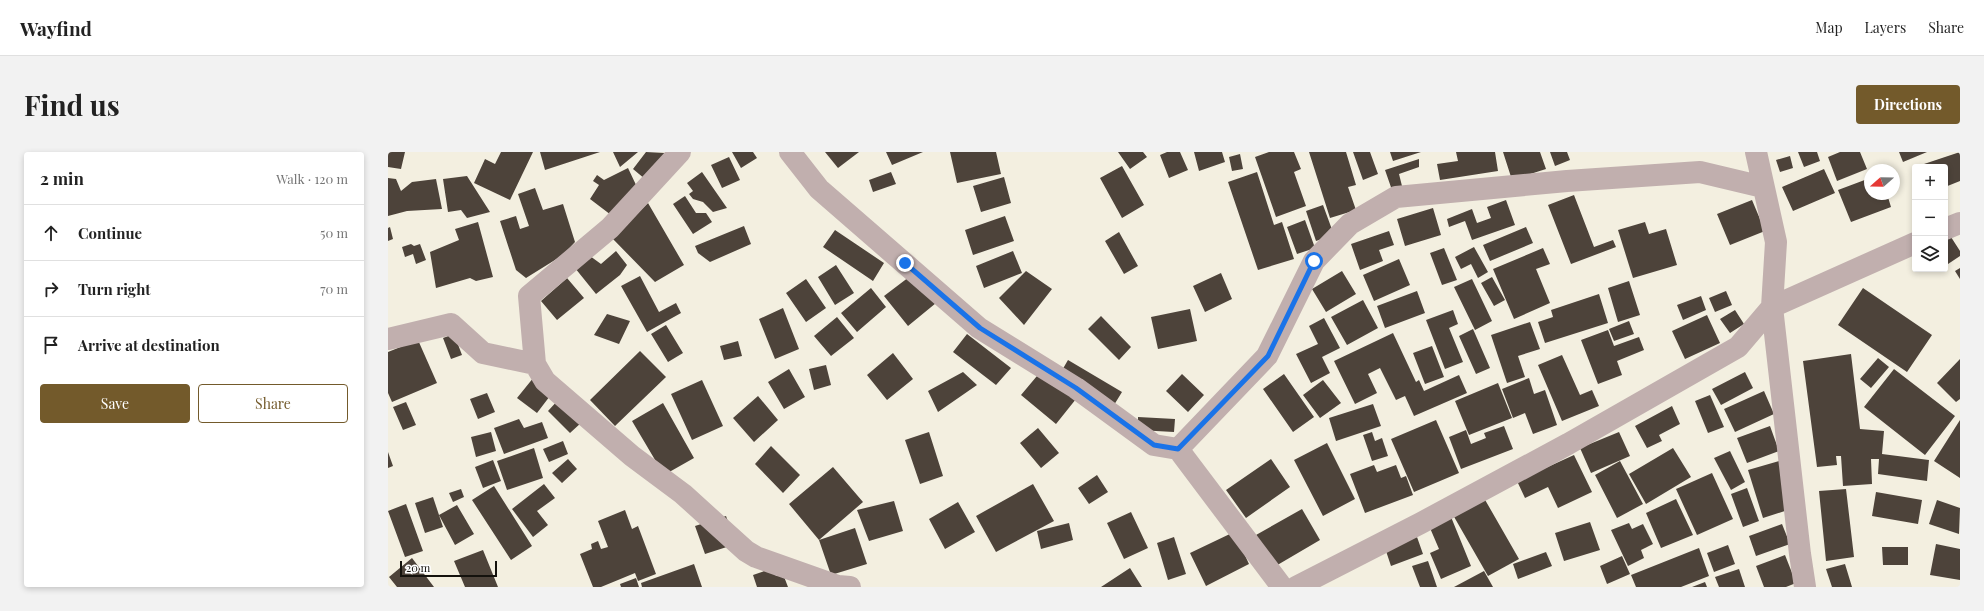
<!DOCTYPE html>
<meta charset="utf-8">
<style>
:root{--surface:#fff;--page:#f2f2f2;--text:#222;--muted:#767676;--line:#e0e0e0;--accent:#735a2b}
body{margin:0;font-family:"Playfair Display",serif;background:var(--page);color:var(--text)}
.controls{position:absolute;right:12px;top:12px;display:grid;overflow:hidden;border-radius:4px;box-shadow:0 2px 6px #0003}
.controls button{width:36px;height:36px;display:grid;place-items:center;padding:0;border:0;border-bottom:1px solid var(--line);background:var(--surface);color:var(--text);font:20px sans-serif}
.compass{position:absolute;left:1476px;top:12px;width:36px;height:36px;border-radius:50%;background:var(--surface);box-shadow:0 2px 6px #0003;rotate:250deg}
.scale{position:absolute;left:12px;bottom:10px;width:97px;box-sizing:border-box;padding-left:4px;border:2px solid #14120d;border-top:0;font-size:11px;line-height:14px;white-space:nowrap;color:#14120d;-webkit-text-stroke:3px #fff;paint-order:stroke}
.stop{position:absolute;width:12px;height:12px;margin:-9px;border:3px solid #1a73e8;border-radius:50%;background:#fff}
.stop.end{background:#1a73e8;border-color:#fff;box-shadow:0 1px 4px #0008}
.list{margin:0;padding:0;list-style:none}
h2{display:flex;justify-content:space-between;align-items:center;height:52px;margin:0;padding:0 16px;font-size:17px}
h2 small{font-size:13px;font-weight:400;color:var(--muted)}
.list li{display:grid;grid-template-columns:26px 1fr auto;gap:12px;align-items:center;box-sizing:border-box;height:56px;padding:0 16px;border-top:1px solid var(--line)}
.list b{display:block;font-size:15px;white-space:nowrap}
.list em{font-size:13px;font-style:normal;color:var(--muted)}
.actions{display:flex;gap:8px;padding:12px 16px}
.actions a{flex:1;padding:9px 0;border:1px solid var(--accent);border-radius:4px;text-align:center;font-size:14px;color:var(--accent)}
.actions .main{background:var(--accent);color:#fff}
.icon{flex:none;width:22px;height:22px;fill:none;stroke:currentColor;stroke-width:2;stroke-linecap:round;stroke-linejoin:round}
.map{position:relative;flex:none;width:1572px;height:435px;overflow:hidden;border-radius:4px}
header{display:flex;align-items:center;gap:24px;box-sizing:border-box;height:56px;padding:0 20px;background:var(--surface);border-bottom:1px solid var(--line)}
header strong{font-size:19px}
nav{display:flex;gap:22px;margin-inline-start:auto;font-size:14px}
.intro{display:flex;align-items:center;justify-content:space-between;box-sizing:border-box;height:96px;padding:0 24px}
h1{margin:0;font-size:28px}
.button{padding:10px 18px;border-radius:4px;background:var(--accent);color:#fff;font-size:14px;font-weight:700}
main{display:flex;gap:24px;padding:0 24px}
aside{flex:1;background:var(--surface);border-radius:4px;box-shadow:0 2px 6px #0003}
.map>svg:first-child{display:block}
</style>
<header>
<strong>Wayfind</strong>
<nav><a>Map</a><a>Layers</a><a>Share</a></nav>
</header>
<div class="intro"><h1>Find us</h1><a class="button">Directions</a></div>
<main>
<aside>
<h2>2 min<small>Walk · 120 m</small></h2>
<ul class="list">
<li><svg class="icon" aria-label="ahead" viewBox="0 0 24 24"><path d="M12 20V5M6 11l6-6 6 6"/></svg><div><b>Continue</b></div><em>50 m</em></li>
<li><svg class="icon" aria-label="right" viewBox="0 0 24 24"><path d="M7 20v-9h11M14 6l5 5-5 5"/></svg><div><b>Turn right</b></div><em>70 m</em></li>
<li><svg class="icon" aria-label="arrive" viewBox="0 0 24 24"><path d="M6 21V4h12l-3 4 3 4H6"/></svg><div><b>Arrive at destination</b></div></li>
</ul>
<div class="actions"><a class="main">Save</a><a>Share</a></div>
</aside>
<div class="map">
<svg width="1572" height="435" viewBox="0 0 1572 435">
<rect width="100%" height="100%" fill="#f3efe0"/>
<!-- building -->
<path fill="#4d433a" d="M0,0H17L13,17L0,15Z
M113,0H145L122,48L86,31L97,7L107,12Z
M152,0H212L157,18Z
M225,0H250L232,15Z
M258,0L277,1L257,27L245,17Z
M344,0H365L369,6L353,16Z
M437,0H471L450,16Z
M498,0H535L504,13Z
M562,0H608L613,22L569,31Z
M730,0H755L759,5L742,17Z
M779,0H792L800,18L781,26L772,3Z
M806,0H834L837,10L811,19Z
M881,0H906L913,17L906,20L918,54L888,65L867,5Z
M921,0H958L968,33L960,35L968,58L942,66Z
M965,0H982L990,22L975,28Z
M1002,0H1033L1005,9Z
M1068,0H1107L1110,19L1052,28L1049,12L1070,9Z
M1115,0H1152L1158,17L1124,28Z
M1162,0H1179L1182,8L1167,14Z
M1410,0H1429L1432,9L1416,15Z
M1452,0H1472L1479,17L1449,29L1440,5Z
M1511,0H1539L1515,10Z
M1572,0V29L1557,35V15H1534L1533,13Z
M852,2L855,17L844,19L841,5Z
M1402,4L1405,16L1392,20L1388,8Z
M341,5L352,28L334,36L323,13Z
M1031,7V15L1011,22L1015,38L1005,41L997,18Z
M734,14L756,53L734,66L712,26Z
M240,16L249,35L227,66L202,47L211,33L205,29L209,23L216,28Z
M1436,17L1447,41L1405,59L1394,35Z
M314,20L339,56L325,60L315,50L305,47L301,42L305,39L299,31Z
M503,20L508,32L485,40L481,28Z
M869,20L886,73L894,70L906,107L870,118L840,30Z
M79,24L102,60L79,66L73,58L60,60L55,27Z
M616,25L623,51L593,60L585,34Z
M0,26L8,27L13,39L24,30L48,27L54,57L19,59L0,64Z
M1482,26V42H1499L1503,55L1463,70L1450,38Z
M147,36L155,58L175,52L187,90L175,103L138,126L128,118L112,69L128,64L132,77L141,74L130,42Z
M1186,43L1206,95L1225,88L1228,95L1183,112L1160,53Z
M297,44L308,61H318L324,70L305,82L285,52Z
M1118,48L1127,73L1084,88L1077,69L1061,75L1059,67L1084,57L1089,71L1103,66L1099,55Z
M1364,48L1377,79L1342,93L1329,62Z
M260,51L296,113L267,130L224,86Z
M935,53L946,83L928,89L918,59Z
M1045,56L1053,83L1017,94L1009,67Z
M617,64L626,89L585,103L577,78Z
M917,68L927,96L909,102L899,75Z
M90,70L105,125L88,129L82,126L48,136L42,100L71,88L67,77Z
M1257,70L1261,82L1278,77L1289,113L1245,126L1230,78Z
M356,74L363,92L322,110L310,101L307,94Z
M2,75L5,87L0,89V76Z
M1138,75L1145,91L1102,109L1095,93Z
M447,78L496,111L485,129L435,95Z
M1001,79L1006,93L991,98L995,109L972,118L963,92Z
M731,80L750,114L736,122L717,89Z
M1563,85L1572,99V104L1557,114V88Z
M23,92L26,94L32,92L38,108L28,112L25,102L17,105L14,95Z
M1086,95L1100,120L1090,126L1083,112L1073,117L1067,105Z
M1056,96L1069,128L1054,133L1042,101Z
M1155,96L1162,112L1148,117L1162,151L1126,167L1105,117Z
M228,99L239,113L232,123L208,142L187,116L202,104L213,112Z
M625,99L634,121L596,136L588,114Z
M1011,107L1022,133L986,149L975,123Z
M448,113L466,141L447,153L430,125Z
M1572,116V127L1567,119Z
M638,119L664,137L636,173L611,146Z
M954,119L968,142L938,160L924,137Z
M833,121L844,147L817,160L805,134Z
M525,122L548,151L520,174L496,144Z
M252,124L271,160L288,151L293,161L259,180L233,134Z
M1104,125L1117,148L1106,154L1093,131Z
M179,126L196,146L169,168L153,149Z
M418,127L438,156L418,170L398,141Z
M1084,127L1104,169L1087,178L1066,135Z
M1241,129L1252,163L1230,170L1220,136Z
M483,136L498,155L469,180L453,161Z
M1475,136L1544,183L1519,220L1450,173Z
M1029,139L1037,161L997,176L989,154Z
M1338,139L1344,153L1327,160L1321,146Z
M1211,142L1220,171L1157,191L1150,170L1165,165L1163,158Z
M1313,144L1318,158L1295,168L1289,153Z
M975,148L990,176L959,193L943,165Z
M395,156L411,197L387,207L371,167Z
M802,157L809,189L770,197L763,165Z
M1065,158L1070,172L1061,176L1075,210L1057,217L1038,168Z
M1347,158L1356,172L1342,181L1332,167Z
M219,162L242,169L231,192L206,183Z
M1319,163L1332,191L1297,207L1284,179Z
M713,164L743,195L731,208L700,177Z
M449,165L466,186L443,204L426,184Z
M936,166L952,196L934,205L942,221L923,231L908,202L930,192L921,174Z
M1241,169L1246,182L1226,189L1221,177Z
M1142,170L1152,197L1130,204L1137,225L1119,231L1103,183Z
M278,173L295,201L280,210L263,182Z
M1085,177L1102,216L1088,222L1071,184Z
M1220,178L1226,194L1251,185L1256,198L1229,209L1234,223L1210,232L1193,188Z
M1005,181L1028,230L1031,228L1036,239L1071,223L1079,241L1026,264L1017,244L1008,248L992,216L980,222L989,241L967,252L946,209Z
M66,182L74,203L63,207L55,186Z
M579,182L623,216L608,233L565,200Z
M30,188L49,231L4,250L0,241V200Z
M350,189L354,204L336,208L332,194Z
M1044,194L1056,225L1037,232L1025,201Z
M252,199L278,225L227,274L202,248Z
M505,201L525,227L499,248L479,223Z
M1463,202L1472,277L1496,279L1494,302L1541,308L1539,329L1490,322L1491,307H1483L1484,332L1455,334L1453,304H1448L1449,313L1429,315L1415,209Z
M1174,203L1192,243L1204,238L1211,254L1174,269L1150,213Z
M1490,206L1501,215L1483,236L1472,227Z
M1572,207V247L1568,250L1549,231Z
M680,208L734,240L726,253L673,220Z
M438,213L443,233L426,238L421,217Z
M401,217L417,245L396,257L380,230Z
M1506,217L1567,264L1537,303L1476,255Z
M654,218L688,247L668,272L633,243Z
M575,220L589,233L550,260L540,239Z
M1357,220L1365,236L1333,253L1324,237Z
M794,222L816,243L800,260L778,239Z
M896,222L926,265L905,280L875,237Z
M146,225L165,240L149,261L129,246Z
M1141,226L1146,242L1157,238L1169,273L1145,282L1137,261L1125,266L1114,237Z
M314,228L335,274L304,288L283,242Z
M935,228L953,251L932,266L915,243Z
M1110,231L1124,266L1081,283L1067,249Z
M1376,239L1386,262L1347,280L1336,257Z
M99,241L107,260L90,267L82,247Z
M1322,243L1336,275L1320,281L1307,249Z
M370,244L390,268L366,290L345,266Z
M171,247L194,270L182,281L160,259Z
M18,250L28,273L15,278L5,255Z
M275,251L306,306L276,323L244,269Z
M985,252L993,274L948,289L941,266Z
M1284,254L1292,272L1271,283L1274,289L1259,296L1247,274Z
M750,265L787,267L786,280L750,278Z
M131,267L136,276L154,270L160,286L116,302L106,276Z
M1048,268L1071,321L1026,340L1003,287Z
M1572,268V326L1546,309Z
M1116,274L1125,297L1073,317L1061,285L1078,278L1083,292L1098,286L1096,281Z
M1382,274L1391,299L1359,311L1349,286Z
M650,276L671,301L653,316L632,291Z
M103,280L108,299L88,305L83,285Z
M541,280L555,324L532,332L517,288Z
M984,280L987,289L994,286L1000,304L984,309L975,283Z
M1231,280L1242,304L1203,321L1192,296Z
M175,289L180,302L161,310L155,297Z
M939,291L967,347L935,364L906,308Z
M383,294L412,323L395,341L367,312Z
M146,296L155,326L119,338L109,309Z
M1285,296L1303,325L1258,352L1241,322Z
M1342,299L1357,330L1343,338L1326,306Z
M0,300L5,314L0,316Z
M1186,303L1204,340L1170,356L1160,335L1137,346L1129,329Z
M180,307L189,317L174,331L164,321Z
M883,307L902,335L858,366L838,338Z
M105,308L113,329L95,336L87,315Z
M1395,308L1409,355L1375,366L1360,318Z
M1232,309L1255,352L1229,366L1207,323Z
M986,313L989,320L1008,313L1013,326L1018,324L1025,343L977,361L962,322Z
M445,315L475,350L431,388L401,352Z
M1324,321L1345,367L1309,383L1288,337Z
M709,323L720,340L701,352L690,336Z
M156,332L167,346L149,359L160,373L145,385L124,357Z
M645,332L666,369L608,400L588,364Z
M106,334L144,394L123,408L84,348Z
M1359,336L1371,369L1355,375L1343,342Z
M73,337L76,345L65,350L61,341Z
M1458,337L1466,405L1438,409L1431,339Z
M1488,340L1534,348L1530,372L1484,364Z
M45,345L55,375L37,381L27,351Z
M1096,346L1131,407L1100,424L1065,363Z
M1288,347L1305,383L1273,396L1258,361Z
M1549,348L1572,356L1571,382L1541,372Z
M506,349L515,379L481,389L469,358Z
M570,350L587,380L557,397L541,367Z
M18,352L35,399L17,405L0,359Z
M69,353L86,382L67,393L51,363Z
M914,357L932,388L886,415L868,383Z
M237,358L244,377L250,374L268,422L250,429L247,421L213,435H205L192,402L204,397L203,392L210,389L213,397L220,395L210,369Z
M743,360L760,396L736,407L719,371Z
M1061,360L1083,414L1053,427L1042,401L1051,397L1039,369Z
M338,364L348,392L317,402L307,374Z
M1202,370L1212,398L1176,409L1167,381Z
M681,371L685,388L653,397L649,379Z
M1241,371L1244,377L1255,372L1265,392L1253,398L1256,406L1240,414L1223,378Z
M1394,372L1402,392L1368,404L1361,384Z
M467,376L479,412L443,423L431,388Z
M846,380L861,412L818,434L802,401Z
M786,385L798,422L780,428L769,391Z
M1029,385L1035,402L1003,414L997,396Z
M1548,392L1572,397V428L1542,423Z
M1340,393L1347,412L1326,420L1319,401Z
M1494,395H1520V413H1495Z
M1311,396L1321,424L1293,435H1248L1243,423Z
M95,398L110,435H77L66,409Z
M1158,400L1164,414L1130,427L1125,412Z
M1397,403L1408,431L1398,435H1376L1368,414Z
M1234,404L1242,422L1219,432L1212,414Z
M24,406L46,435H9L1,425Z
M1040,409L1049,435H1032L1024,414Z
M306,412L314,435H254L253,431Z
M1457,412L1464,435H1444L1438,417Z
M385,416L388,424L395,422L400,435H369L365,423Z
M742,416L754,435H713Z
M1351,417L1357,435H1331L1327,425Z
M1096,419L1105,435H1066Z
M248,426L251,435H233L232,432Z
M1317,430L1319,435H1304Z"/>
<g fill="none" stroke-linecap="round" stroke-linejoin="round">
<!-- minor -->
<path stroke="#c1afae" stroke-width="22" d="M292,0L222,76L141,144L147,212L157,229L244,304L295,342L358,399L368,405L450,434L462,435
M402,0L431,37L591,176L688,236L766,293L790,297L894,435
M1368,0L1388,90L1384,155L1412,402L1417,435
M1557,77L1572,71
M0,187L63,172L95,201L147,212
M790,297L879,204L926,109L962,72L1008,45L1179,29L1312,20L1375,35
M908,435L1033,371L1180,292L1350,195L1384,155L1527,91"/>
</g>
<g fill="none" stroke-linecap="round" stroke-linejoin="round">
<!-- route -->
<path stroke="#1a73e8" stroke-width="5" d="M517,111L592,176L688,236L766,293L790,297L880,204L926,109"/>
</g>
</svg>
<div class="controls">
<button>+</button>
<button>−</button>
<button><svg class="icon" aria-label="layers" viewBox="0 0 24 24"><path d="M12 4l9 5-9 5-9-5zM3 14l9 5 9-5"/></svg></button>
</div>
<svg class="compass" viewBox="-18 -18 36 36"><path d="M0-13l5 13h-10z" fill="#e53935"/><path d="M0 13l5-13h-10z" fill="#767676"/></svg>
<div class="scale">20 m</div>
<div class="stop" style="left:926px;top:109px"></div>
<div class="stop end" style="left:517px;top:111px"></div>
</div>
</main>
